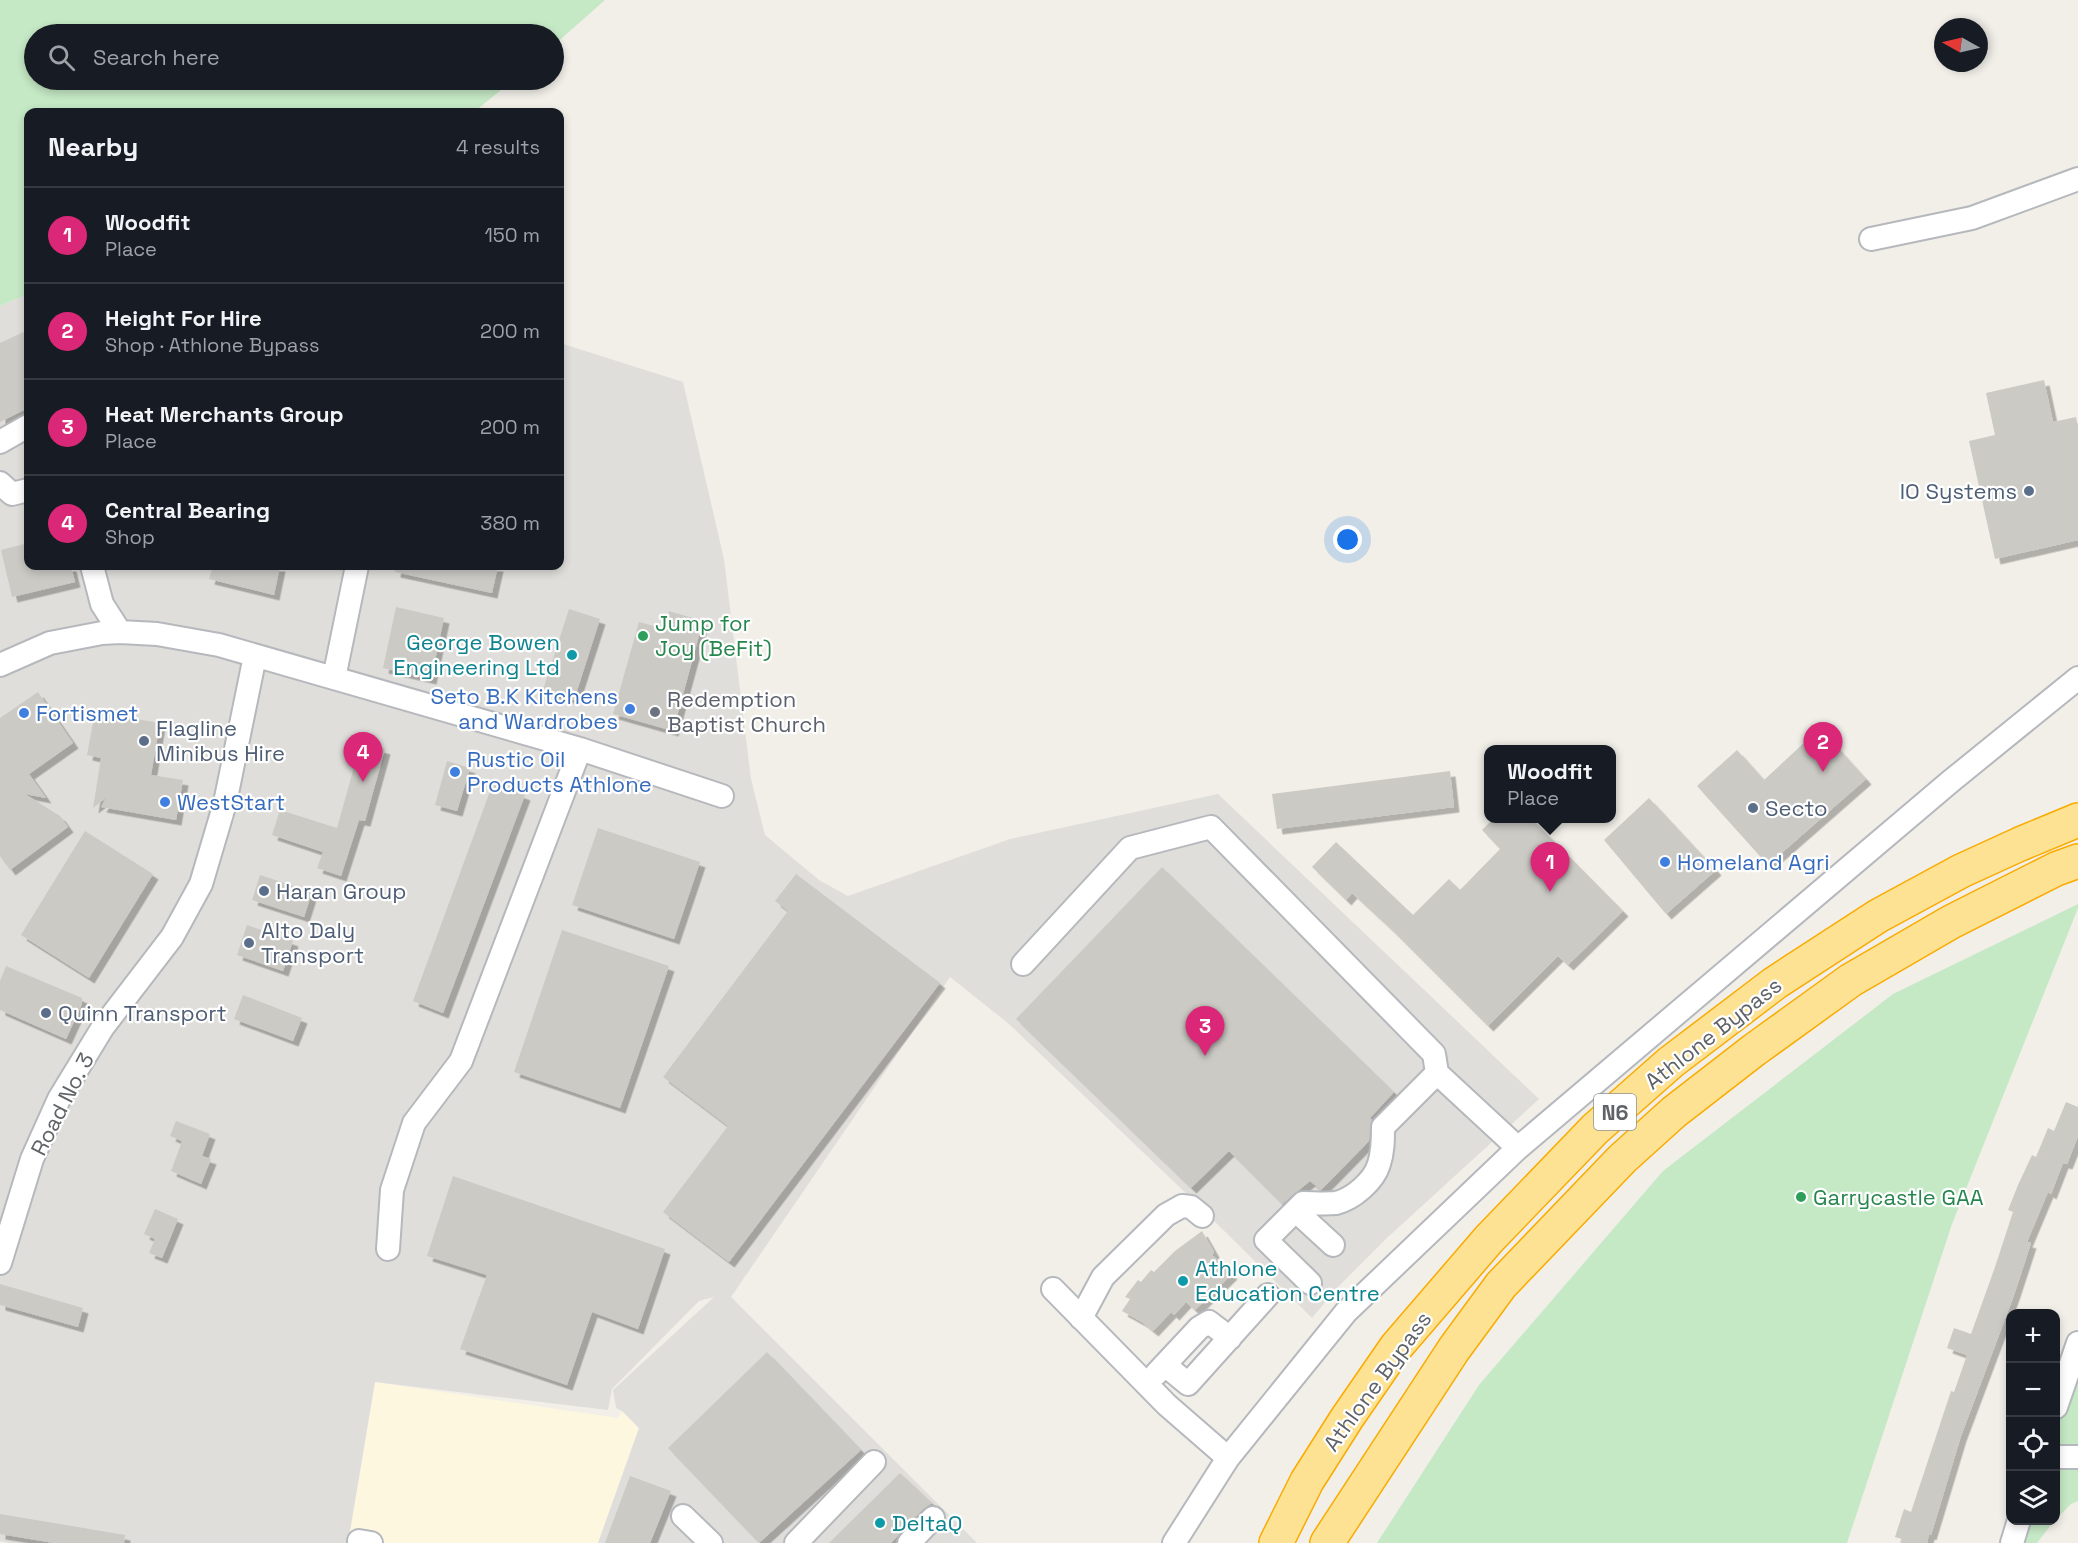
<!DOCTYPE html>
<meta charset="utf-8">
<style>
:root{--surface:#171b24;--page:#20242c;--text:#f1f3f6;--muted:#9ea1a6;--line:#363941;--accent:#db2777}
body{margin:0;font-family:"Space Grotesk",sans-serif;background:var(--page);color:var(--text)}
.controls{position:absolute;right:18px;bottom:18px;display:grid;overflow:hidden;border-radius:12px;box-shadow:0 3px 9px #0003}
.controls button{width:54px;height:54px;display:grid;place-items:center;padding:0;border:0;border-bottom:2px solid var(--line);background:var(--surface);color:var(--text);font:30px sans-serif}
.compass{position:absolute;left:1934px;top:18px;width:54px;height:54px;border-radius:50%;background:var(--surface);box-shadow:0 3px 9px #0003;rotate:278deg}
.you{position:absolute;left:1348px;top:540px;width:21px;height:21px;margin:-15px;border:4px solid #fff;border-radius:50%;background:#1a73e8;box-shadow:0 0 0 9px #1a73e833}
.badge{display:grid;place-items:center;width:39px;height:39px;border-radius:50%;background:var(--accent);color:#fff;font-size:20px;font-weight:700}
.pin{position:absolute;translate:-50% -50px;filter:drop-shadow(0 2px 3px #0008)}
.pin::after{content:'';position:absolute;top:32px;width:21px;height:18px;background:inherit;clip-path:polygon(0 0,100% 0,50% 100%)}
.popup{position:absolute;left:1484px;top:745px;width:132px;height:78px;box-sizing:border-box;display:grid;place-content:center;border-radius:12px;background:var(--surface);filter:drop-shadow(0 2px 4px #0005);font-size:20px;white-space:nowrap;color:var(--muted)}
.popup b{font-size:22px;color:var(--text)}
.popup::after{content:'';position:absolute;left:50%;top:100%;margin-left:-12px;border:12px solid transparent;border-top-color:var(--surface)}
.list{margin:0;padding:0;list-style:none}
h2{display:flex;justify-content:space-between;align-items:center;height:78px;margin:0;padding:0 24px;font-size:26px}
h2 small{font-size:20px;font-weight:400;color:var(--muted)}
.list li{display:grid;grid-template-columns:39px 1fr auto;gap:18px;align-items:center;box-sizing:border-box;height:96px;padding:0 24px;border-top:2px solid var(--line)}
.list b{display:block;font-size:22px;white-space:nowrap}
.list p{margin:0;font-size:20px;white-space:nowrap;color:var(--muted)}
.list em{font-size:20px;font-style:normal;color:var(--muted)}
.icon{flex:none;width:33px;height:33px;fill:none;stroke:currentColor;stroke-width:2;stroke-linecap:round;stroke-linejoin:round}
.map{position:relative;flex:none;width:2078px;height:1543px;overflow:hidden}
.search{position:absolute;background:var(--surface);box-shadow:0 3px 9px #0003;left:24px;top:24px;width:540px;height:66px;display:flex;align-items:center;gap:15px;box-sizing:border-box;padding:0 21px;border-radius:33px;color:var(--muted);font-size:22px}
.panel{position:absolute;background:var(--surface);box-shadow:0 3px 9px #0003;left:24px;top:108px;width:540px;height:462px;border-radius:12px}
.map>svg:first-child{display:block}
</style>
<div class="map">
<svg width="2078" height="1543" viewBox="0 0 2078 1543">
<defs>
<filter id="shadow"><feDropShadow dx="5.5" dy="5.5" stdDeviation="0" flood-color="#0004"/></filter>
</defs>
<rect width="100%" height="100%" fill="#f1efe8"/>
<!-- commercial -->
<path fill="#fef7e0" d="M375,1382L618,1418L622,1411L639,1428L598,1543H348Z"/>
<!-- industrial -->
<path fill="#e0deda" d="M28,294V566H560V343L683,382L724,559L751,779L765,835L819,880L848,896L1010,839L1218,794L1539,1099L1388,1237L1336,1289L1312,1318L1192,1199L1009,1024L950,977L731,1297L977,1543H598L639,1428L622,1411L616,1408L613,1390L714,1297L699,1301L612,1389L608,1410L375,1382L348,1543H10L0,1541V306Z"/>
<!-- green -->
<path fill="#c5e8c5" d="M0,0H605L554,45V34H34V80H513L474,112H28V294L0,306Z
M2078,904V908L1952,1224L1847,1543H1377L1479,1385L1663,1171L1893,994Z
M2078,1365V1453C2065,1449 2056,1448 2056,1432Z
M2056,1465H2078V1501L2071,1504L2056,1519Z
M2028,1521H2054L2037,1543H2022Z"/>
<!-- building -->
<path fill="#cccac5" filter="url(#shadow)" d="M28,330V408L0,422V343Z
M2044,380L2053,422L2076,417L2078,428V540L1995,559L1969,441L1995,435L1986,393Z
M28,543V566H71L75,582L12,597L1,550Z
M213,566H280L274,595L209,579Z
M396,566H498L492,593L395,572Z
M396,607L444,618L431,679L383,668Z
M569,609L600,619L574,700L543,690Z
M669,611L703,621L673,731L613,714L639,622L665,629Z
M38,692L73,743L29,774L46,798L25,794L60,816L68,827L10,870L0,856V718Z
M95,712L160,723L151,775L183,780L176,820L101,807L106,798L93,808L101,758L87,755Z
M1820,728L1866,779L1768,865L1697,786L1737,750L1764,780Z
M361,742L385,749L365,821L359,820L341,876L317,868L323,852L272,835L280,810L337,828Z
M447,761L470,768L457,811L435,805Z
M1450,771L1454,807L1277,829L1272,794Z
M493,783L525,795L443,1013L413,1001Z
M1649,798L1716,870L1666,914L1604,840Z
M1493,819H1532L1623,911L1568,965L1558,956L1488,1026L1392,930L1352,893L1346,900L1312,867L1336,842L1413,915L1449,879L1460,890L1500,849L1482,830Z
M598,828L700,862L674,939L572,905Z
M85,831L153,874L89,978L21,935Z
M1162,867L1394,1092L1370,1118L1372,1120L1370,1127L1369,1141L1321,1190L1310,1181L1282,1204L1229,1151L1191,1188L1016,1019Z
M796,874L940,983L729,1262L663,1212L728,1126L663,1077L788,911L775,901Z
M260,875L312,892L304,917L252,900Z
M247,925L293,941L283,971L237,955Z
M562,930L669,966L620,1108L514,1072Z
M6,966L82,998V1004L66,1039L0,1010V981Z
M243,995L302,1018L293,1041L234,1019Z
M2066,1102L2078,1107V1136L2067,1164L2063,1163L2051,1194L2048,1192L2027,1242L2031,1243L2014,1295L1961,1436L1931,1535L1929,1534L1927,1543H1901L1902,1539L1895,1537L1904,1509L1911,1512L1951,1391L1954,1392L1967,1355L1947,1348L1954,1328L1971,1334L1995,1267L2013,1212L2008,1210L2018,1185L2032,1155L2036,1157L2048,1128L2054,1131Z
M176,1121L210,1134L202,1156L211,1159L201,1184L171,1171L182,1141L170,1136Z
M453,1176L665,1249L638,1329L592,1312L567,1385L460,1349L487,1275L427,1256Z
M155,1209L178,1219L162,1258L149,1253L155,1239L144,1234Z
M1202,1231L1214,1252L1212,1255L1232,1274L1195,1310L1186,1302L1174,1315L1171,1312L1153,1331L1142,1322L1122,1311L1130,1299L1125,1297L1138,1280L1141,1282L1151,1270L1154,1272L1175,1251Z
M0,1284L83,1308L78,1327L0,1305Z
M767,1352L861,1450L759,1543L668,1448Z
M900,1473L932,1503L923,1509L891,1543H829Z
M630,1476L671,1491L650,1543H605Z
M0,1514L125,1535L124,1543H54L0,1534Z"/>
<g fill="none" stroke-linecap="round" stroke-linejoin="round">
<defs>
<path id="minor" d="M1871,239L1972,218L2078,179
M0,442L28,426
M0,483L12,494L28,490
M92,566L102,604L120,632
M0,665L50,643L102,633L120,632L157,634L219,645L580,749L722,796
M334,678L357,566
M1023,964L1130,848L1211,827L1434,1054L1437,1073L1518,1148
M1296,1211L1333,1245
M388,1249L392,1190L414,1123L461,1061L580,749
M0,1263L32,1159L59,1099L103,1027L172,937L201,884L225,803L255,656
M1310,1283L1266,1240L1303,1203C1313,1203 1325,1204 1336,1203C1353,1199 1374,1181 1379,1164C1383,1152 1383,1140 1383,1127L1437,1073
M1053,1289L1167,1405L1228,1458
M1081,1318L1103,1277L1166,1215L1182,1206L1191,1207L1202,1216
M1165,1365L1188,1384L1268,1295
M1156,1374L1199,1328L1209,1322L1230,1338
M2056,1407L2078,1343
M2056,1457H2078
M683,1516L711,1543
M359,1541L371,1543
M796,1543L874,1462
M909,1543L933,1518
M1174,1543L1228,1458L1346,1312L1518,1148L1951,781L2078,678
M2012,1543L2019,1520"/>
<path id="highway" d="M1276,1543L1307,1481L1347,1418L1396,1347L1489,1239L1595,1129L1671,1062L1775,983L1878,916L1961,871L2020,844L2078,820
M1327,1543L1454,1349L1501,1285L1622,1159L1674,1112L1754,1050L1851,980L1951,922L2056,869L2078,861"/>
</defs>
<!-- minor casing -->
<use href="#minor" stroke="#b5b8bc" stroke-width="26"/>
<!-- highway casing -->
<use href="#highway" stroke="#f9ab00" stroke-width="36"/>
<!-- minor -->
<use href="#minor" stroke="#fff" stroke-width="22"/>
<!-- highway -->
<use href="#highway" stroke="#fde293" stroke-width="33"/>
</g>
<!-- markers -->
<g fill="#5c6f8a" stroke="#fff" stroke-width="2">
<circle cx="2029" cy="491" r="6"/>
<circle cx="144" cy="741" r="6"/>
<circle cx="1753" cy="808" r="6"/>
<circle cx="264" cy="891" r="6"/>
<circle cx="249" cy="943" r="6"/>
<circle cx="46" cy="1013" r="6"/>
</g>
<g fill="#2e9e5b" stroke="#fff" stroke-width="2">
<circle cx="643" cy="636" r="6"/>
<circle cx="1801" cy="1197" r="6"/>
</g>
<g fill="#0f9aa8" stroke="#fff" stroke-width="2">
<circle cx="572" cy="655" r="6"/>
<circle cx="1183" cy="1281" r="6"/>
<circle cx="880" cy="1523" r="6"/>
</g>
<g fill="#3f7fe0" stroke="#fff" stroke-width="2">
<circle cx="630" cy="709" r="6"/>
<circle cx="24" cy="713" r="6"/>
<circle cx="455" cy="772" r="6"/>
<circle cx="165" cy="802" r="6"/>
<circle cx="1665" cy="862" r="6"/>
</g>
<circle fill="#6b7280" stroke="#fff" stroke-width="2" cx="655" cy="712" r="6"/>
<g text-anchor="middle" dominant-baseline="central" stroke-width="4.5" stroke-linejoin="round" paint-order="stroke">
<!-- shield labels -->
<rect fill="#fff" stroke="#8f9295" stroke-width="1.5" x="1594" y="1094" width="42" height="36" rx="4.5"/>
<g font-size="21" font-weight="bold" fill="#5f6368">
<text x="1615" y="1112">N6</text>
</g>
<!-- service labels -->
<g font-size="22" fill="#4e5e75" stroke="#fff" text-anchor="start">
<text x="2017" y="491" text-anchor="end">IO Systems</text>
<text x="156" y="728">Flagline<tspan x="156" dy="25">Minibus Hire</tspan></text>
<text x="1765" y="808">Secto</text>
<text x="276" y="891">Haran Group</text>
<text x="261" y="930">Alto Daly<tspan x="261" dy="25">Transport</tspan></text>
<text x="58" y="1013">Quinn Transport</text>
</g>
<!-- leisure labels -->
<g font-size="22" fill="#27864d" stroke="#fff" text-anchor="start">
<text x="655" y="623">Jump for<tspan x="655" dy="25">Joy (BeFit)</tspan></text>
<text x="1813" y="1197">Garrycastle GAA</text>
</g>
<!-- culture labels -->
<g font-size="22" fill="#0d838f" stroke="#fff" text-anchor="start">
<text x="560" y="642" text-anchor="end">George Bowen<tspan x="560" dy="25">Engineering Ltd</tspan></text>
<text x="1195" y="1268">Athlone<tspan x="1195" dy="25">Education Centre</tspan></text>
<text x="892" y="1523">DeltaQ</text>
</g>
<!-- shop labels -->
<g font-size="22" fill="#366cbe" stroke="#fff" text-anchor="start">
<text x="618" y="696" text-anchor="end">Seto B.K Kitchens<tspan x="618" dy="25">and Wardrobes</tspan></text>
<text x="36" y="713">Fortismet</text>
<text x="467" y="759">Rustic Oil<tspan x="467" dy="25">Products Athlone</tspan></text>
<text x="177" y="802">WestStart</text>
<text x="1677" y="862">Homeland Agri</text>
</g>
<!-- worship labels -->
<g font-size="22" fill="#5b616d" stroke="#fff" text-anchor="start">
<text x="667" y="699">Redemption<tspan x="667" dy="25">Baptist Church</tspan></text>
</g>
<!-- street labels -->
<g font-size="22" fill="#5f6368" stroke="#fff">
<text transform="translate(1713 1033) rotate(-38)">Athlone Bypass</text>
<text transform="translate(62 1104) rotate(-63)">Road No. 3</text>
<text transform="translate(1377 1381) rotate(-54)">Athlone Bypass</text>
</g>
</g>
</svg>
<div class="controls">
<button>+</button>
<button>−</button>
<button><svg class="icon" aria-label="locate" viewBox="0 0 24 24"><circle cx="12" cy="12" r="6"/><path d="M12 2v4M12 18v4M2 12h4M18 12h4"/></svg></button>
<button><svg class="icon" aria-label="layers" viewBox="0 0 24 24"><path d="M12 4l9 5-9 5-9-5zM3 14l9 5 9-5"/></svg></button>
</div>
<svg class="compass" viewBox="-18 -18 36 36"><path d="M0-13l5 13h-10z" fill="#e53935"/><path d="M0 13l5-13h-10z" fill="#9ea1a6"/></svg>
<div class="you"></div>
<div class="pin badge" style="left:1550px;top:892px">1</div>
<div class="popup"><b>Woodfit</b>Place</div>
<div class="pin badge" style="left:1823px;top:772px">2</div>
<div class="pin badge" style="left:1205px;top:1056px">3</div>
<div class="pin badge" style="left:363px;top:782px">4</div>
<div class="search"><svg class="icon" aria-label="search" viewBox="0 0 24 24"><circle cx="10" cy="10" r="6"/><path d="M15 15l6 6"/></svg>Search here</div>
<section class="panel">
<h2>Nearby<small>4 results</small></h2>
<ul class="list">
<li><span class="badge">1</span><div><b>Woodfit</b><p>Place</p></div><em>150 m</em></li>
<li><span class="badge">2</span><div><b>Height For Hire</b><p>Shop · Athlone Bypass</p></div><em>200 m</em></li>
<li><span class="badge">3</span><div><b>Heat Merchants Group</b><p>Place</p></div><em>200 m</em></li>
<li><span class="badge">4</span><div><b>Central Bearing</b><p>Shop</p></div><em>380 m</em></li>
</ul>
</section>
</div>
